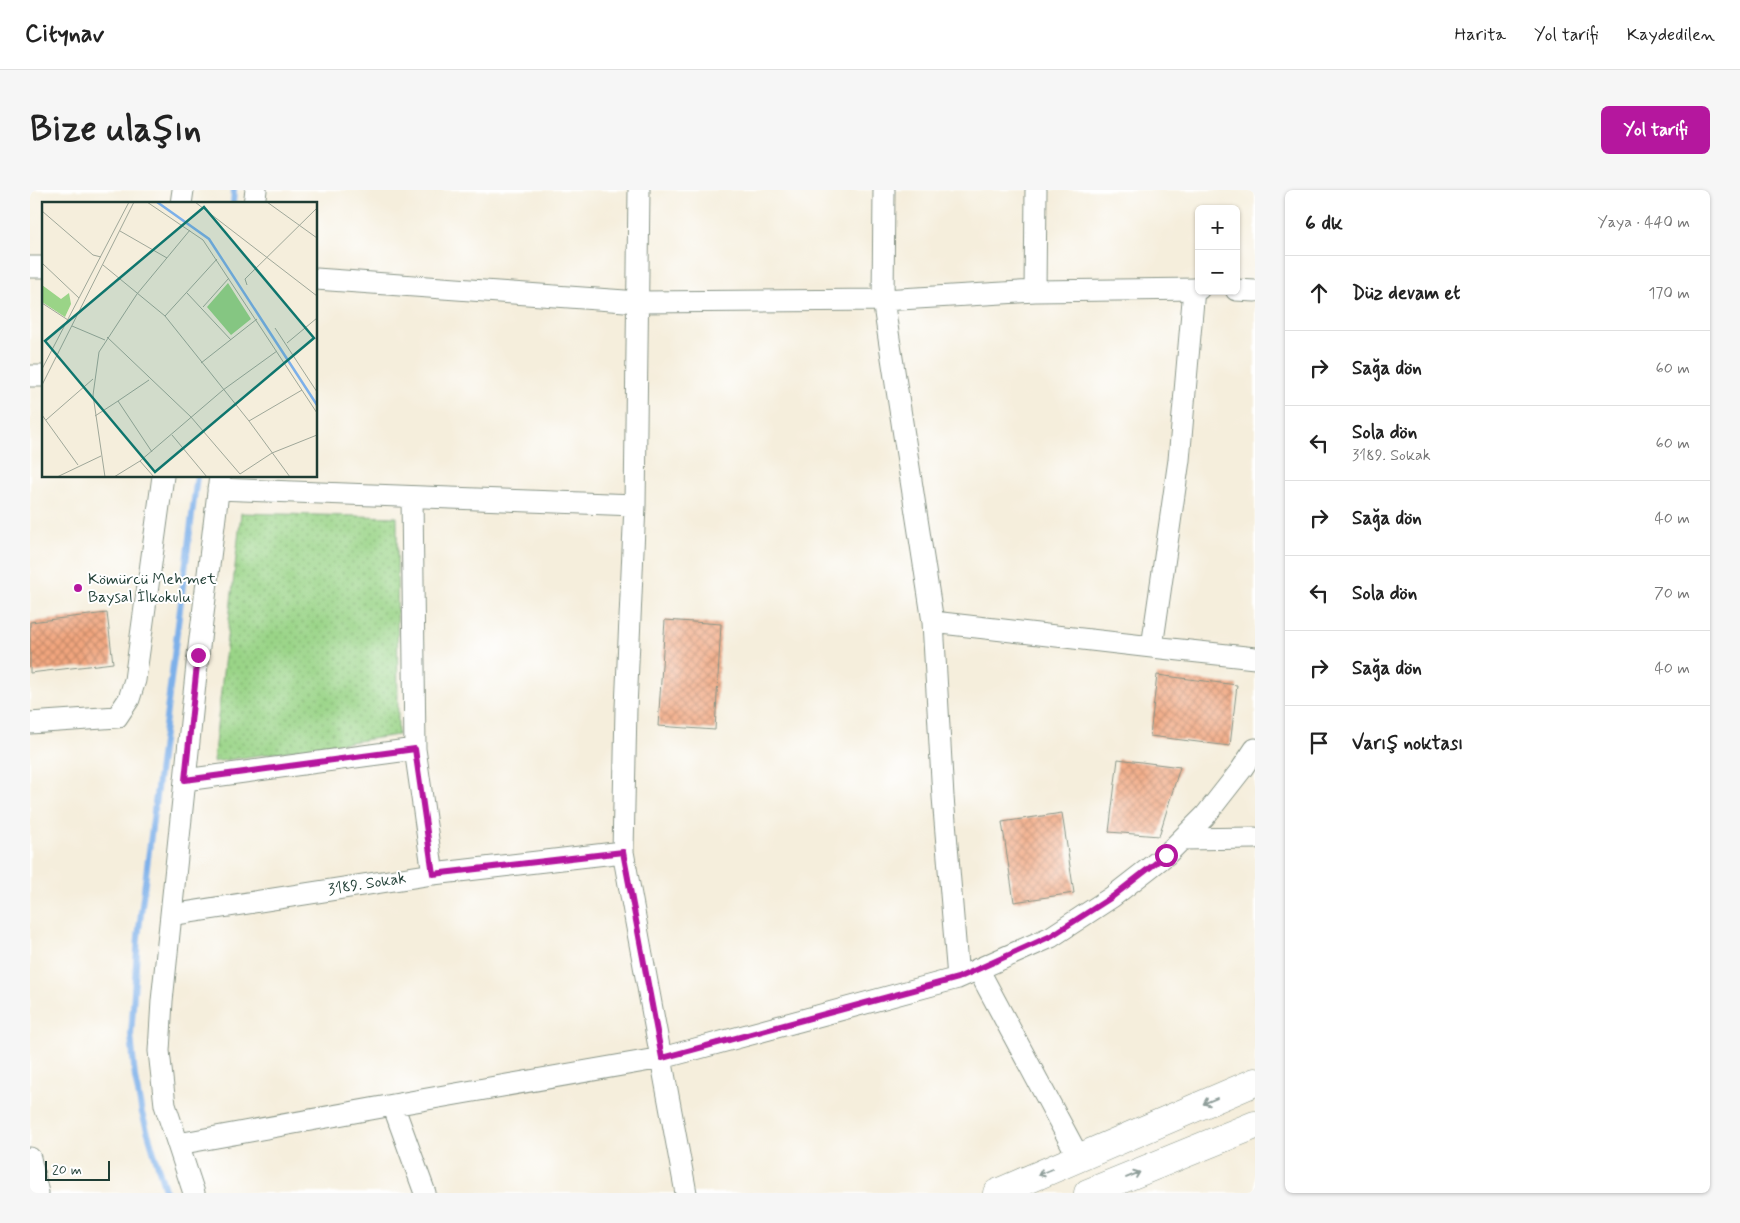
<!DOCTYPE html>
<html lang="tr">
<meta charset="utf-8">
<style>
:root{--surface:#fff;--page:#f6f6f6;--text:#222;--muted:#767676;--line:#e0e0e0;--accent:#b5179e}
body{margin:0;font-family:Mynerve,sans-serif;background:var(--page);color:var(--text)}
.controls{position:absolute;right:15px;top:15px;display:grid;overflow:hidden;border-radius:8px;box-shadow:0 1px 4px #0004}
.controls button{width:45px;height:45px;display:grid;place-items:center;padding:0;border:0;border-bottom:1px solid var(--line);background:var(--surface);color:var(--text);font:25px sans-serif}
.scale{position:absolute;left:15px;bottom:12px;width:65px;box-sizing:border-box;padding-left:5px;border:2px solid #1f3d34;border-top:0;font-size:14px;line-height:18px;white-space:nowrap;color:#1f3d34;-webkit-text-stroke:4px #fff;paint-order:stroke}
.stop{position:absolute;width:15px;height:15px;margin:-11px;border:4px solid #b5179e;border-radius:50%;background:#fff}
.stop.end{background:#b5179e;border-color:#fff;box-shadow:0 1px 5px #0008}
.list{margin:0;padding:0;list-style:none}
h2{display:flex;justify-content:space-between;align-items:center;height:65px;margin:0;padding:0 20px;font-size:21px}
h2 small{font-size:16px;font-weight:400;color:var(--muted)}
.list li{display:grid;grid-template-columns:32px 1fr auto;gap:15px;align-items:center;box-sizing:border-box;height:75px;padding:0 20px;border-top:1px solid var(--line)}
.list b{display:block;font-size:19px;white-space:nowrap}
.list p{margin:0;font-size:16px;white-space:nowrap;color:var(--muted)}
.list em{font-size:16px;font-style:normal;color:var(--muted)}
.icon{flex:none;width:28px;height:28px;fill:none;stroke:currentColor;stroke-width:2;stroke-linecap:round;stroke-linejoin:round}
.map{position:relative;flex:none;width:1225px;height:1003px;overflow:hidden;border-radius:8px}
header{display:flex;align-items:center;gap:30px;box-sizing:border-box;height:70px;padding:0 25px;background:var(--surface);border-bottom:1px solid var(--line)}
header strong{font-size:24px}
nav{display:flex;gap:28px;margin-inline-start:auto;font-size:18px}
.intro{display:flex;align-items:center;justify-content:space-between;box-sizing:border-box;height:120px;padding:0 30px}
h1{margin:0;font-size:35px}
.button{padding:12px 22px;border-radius:8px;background:var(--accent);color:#fff;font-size:18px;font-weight:700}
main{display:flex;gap:30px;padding:0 30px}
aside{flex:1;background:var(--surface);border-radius:8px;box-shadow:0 1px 4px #0004}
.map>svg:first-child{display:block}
</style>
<header>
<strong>Citynav</strong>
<nav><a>Harita</a><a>Yol tarifi</a><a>Kaydedilen</a></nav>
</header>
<div class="intro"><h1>Bize ulaşın</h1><a class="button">Yol tarifi</a></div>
<main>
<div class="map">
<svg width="1225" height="1003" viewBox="0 0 1225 1003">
<defs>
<pattern id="grass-dots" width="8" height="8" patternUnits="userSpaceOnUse" patternTransform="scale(1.25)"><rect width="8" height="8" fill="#9ad487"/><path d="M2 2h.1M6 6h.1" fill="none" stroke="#7dad6f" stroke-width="1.8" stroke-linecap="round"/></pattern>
<pattern id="building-cross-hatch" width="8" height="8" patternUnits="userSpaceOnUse" patternTransform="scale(1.25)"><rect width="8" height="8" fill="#f1a57e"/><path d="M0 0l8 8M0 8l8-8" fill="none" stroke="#c38868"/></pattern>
</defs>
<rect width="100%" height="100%" fill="#fff"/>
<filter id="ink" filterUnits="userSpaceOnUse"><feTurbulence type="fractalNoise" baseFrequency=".02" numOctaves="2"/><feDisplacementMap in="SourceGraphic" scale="10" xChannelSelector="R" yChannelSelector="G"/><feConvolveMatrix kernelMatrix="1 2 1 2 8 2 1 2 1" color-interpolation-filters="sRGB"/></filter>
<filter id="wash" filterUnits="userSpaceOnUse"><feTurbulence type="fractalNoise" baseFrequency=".0096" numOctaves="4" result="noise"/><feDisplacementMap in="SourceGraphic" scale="20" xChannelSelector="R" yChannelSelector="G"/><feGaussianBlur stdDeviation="1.12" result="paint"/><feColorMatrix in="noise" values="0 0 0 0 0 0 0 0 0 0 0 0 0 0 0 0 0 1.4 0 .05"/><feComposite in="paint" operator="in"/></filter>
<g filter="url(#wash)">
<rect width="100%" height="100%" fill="#f5eedc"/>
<!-- grass -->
<path fill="url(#grass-dots)" stroke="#5c885e" d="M211,323L367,327L368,545L183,572Z"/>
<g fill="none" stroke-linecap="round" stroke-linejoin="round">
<!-- stream -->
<path stroke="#7db0e9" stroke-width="6" d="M203,14L204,0
M136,1003L112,923L105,888L101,845L108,747L167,286"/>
</g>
<g id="blocks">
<!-- building -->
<path fill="url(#building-cross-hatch)" d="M77,423L83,473L0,483V432Z
M635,430L691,434L685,540L628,536Z
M1127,485L1207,495L1200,556L1120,546Z
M1088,569L1150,577L1129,646L1079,642Z
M1032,623L1044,703L984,712L972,632Z"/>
</g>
</g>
<g filter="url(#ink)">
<use href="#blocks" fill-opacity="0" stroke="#8a9688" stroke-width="1"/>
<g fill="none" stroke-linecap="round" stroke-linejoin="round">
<defs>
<path id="minor" d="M609,0L605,315L596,518L593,662L656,1003
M854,0L853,110L903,432L913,607L928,788
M151,14L153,0
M224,14L226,0
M0,77H14
M286,89L609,112L853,110L1005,101L1169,99
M1164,99L1149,270L1122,457L1225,468
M1206,100L1225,101
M1005,101L1006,0
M0,186H14
M188,299L605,315
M382,307L385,559L403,684
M903,432L1122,457
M0,533L87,527L99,509L105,490L133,286
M155,590L385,559
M1152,649L1225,648
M141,725L403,684L593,662
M948,779L1049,968
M363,915L395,1003
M148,954L363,915L632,868L928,788L1021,747L1082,707L1136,665L1175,626L1211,580L1225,559
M0,968L8,1003
M164,1003L135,915L129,861L132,811L168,465L190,286"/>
<path id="major" d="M967,1003L1225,892
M1058,1003L1225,935"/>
</defs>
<!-- minor casing -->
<use href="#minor" stroke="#8a9688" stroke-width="23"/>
<!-- major casing -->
<use href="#major" stroke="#8a9688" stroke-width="29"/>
<!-- minor -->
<use href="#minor" stroke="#fff" stroke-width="21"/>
<!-- major -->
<use href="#major" stroke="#fff" stroke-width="28"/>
</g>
<!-- one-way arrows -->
<defs><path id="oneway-shaft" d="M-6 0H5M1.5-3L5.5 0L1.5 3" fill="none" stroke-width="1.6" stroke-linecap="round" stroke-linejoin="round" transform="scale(1.25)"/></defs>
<g stroke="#8f9e9a">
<use href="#oneway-shaft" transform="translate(1180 911) rotate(157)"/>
<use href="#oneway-shaft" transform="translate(1015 982) rotate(157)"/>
<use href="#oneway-shaft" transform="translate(1103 985) rotate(-22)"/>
</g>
</g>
<g fill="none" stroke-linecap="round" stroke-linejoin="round" filter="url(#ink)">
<!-- route -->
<path stroke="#b5179e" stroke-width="6" d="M168,465L155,590L385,559L403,684L593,662L632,868L928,788L1021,746L1082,707L1136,665"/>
</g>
<!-- markers -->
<circle fill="#b5179e" stroke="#fff" stroke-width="2" cx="48" cy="398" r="5"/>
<g text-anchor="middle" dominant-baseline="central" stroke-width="4" stroke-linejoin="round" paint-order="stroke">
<!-- poi labels -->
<g font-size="16" fill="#1f3d34" stroke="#fff" text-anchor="start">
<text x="58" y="389">Kömürcü Mehmet<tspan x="58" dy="18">Baysal İlkokulu</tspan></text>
</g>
<!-- street labels -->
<g font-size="16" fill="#1f3d34" stroke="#fff">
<text transform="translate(337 694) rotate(-9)">3189. Sokak</text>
</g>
</g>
<!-- overview -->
<g transform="translate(12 12)">
<rect width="275" height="275" fill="#f5eedc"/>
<path d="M186,81L209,117L189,133L165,105ZM0,83L19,97L27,91L29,102L23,115L0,100Z" fill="#9ad487"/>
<path fill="none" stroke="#7db0e9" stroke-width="2.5" d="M115,0L167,37L275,203"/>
<path fill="none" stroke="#9fa799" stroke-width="1" d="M105,0L161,38L275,211M153,0L275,94M225,0L275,36M0,9L51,53L59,55M78,29L125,56M0,61L37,96M61,63L123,114L207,219M205,83L203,77L275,6M145,91L189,138M0,101L26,118M161,105L187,76M123,114L175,57M30,124L63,138M233,126L275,190M65,135L149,215L198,272L230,251L275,233M245,141L275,116M159,161L215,117M0,167L87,0M0,183L92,0M76,199L107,178M0,213L36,263M53,214L76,199L110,250M4,218L51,177M130,233L165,275M98,259L112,275M15,275L59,254M63,275L51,193L57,150L95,92L148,28M72,275L98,259L181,188L235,149M248,275L207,219L260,188"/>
<path fill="#0f766e" fill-opacity="0.15" stroke="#0f766e" stroke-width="2.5" d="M162,5L272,136L113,270L3,139Z"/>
<rect width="275" height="275" fill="none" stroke="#1f3d34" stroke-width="2.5"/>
</g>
</svg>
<div class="controls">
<button>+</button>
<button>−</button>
</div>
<div class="scale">20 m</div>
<div class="stop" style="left:1136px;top:665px"></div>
<div class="stop end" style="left:168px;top:465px"></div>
</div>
<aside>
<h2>6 dk<small>Yaya · 440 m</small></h2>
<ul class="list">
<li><svg class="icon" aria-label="ahead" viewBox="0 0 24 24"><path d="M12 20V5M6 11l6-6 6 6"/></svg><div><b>Düz devam et</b></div><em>170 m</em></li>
<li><svg class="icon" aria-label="right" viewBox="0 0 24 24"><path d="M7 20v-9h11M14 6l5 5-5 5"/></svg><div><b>Sağa dön</b></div><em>60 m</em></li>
<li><svg class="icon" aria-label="left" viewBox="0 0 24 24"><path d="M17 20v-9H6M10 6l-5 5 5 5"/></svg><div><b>Sola dön</b><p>3189. Sokak</p></div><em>60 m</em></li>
<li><svg class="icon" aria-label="right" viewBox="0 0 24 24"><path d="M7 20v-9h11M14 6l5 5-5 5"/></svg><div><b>Sağa dön</b></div><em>40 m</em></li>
<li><svg class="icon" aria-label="left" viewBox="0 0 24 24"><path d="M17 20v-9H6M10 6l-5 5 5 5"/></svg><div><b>Sola dön</b></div><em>70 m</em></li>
<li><svg class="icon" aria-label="right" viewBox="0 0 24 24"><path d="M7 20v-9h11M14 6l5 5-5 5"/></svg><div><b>Sağa dön</b></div><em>40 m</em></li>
<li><svg class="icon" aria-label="arrive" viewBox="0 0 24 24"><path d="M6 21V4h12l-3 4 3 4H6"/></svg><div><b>Varış noktası</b></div></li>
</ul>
</aside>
</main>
